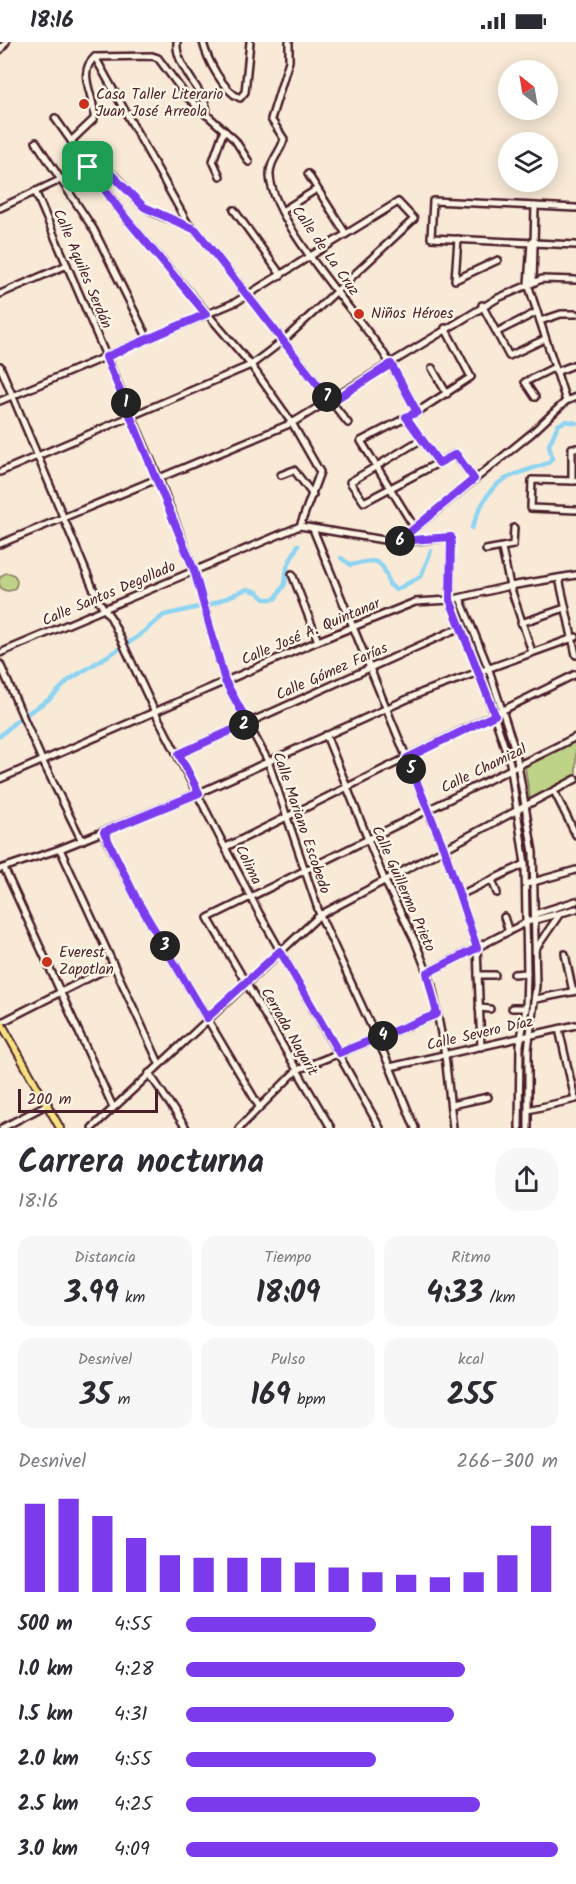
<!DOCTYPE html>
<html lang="es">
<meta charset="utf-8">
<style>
:root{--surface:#fff;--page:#f7f7f7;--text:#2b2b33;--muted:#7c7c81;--accent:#7c3aed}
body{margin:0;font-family:Kalam,sans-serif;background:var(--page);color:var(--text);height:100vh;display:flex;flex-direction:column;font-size:22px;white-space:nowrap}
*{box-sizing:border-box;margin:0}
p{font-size:20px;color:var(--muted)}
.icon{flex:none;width:33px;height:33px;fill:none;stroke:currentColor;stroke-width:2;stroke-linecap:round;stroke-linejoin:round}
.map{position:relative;height:1086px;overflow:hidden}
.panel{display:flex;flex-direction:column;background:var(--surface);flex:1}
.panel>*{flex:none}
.needle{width:39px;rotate:329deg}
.controls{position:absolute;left:498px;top:18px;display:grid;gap:12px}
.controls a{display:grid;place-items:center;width:60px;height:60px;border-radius:50%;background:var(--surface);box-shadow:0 3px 15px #0003;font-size:30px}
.scale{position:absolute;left:18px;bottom:15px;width:140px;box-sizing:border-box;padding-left:6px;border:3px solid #4a1f2b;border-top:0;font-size:16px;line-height:21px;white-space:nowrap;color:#4a1f2b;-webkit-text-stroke:4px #fcf5e5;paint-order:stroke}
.pin{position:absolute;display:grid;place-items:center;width:51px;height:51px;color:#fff;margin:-26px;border-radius:12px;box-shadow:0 3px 9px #0006}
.km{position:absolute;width:30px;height:30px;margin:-15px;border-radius:50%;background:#222;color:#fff;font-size:16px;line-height:30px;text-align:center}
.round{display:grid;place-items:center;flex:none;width:63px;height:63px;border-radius:24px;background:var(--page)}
.summary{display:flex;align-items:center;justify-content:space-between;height:102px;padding:0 18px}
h1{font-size:33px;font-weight:800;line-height:45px}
.metrics{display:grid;grid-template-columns:repeat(3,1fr);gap:9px;height:102px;padding:6px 18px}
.metrics div{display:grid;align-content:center;border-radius:15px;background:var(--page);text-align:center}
.metrics b{font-size:30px;font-weight:800}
.metrics small{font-size:16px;font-weight:400}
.metrics p{font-size:16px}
.chart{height:168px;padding:12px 18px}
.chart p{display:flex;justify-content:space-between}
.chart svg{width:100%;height:108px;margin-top:6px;stroke:var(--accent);stroke-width:6}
ul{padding:0 18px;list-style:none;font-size:20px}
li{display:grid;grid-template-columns:96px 72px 1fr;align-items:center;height:45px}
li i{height:15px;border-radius:8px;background:var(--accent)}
.status{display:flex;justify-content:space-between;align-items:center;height:42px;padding:0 30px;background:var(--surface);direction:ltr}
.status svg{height:16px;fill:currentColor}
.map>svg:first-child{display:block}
.grass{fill:#bed388;stroke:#84795a;stroke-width:1.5}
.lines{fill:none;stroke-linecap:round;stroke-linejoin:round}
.canal{stroke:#90d4f2;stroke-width:4.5}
.minor-casing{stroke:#4a1f2b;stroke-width:10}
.major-casing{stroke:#4a1f2b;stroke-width:10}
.minor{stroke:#fcf5e5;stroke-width:5}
.major{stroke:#f7e281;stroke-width:6}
.route-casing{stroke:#fff;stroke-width:12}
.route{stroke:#7c3aed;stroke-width:8}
.poi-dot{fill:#c8321e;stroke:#fcf5e5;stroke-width:2}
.labels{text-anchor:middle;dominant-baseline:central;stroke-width:5;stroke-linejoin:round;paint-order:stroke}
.poi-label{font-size:15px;fill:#4a1f2b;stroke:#fcf5e5;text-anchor:start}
.street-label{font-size:15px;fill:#4a1f2b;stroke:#fcf5e5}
</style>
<div class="status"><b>18:16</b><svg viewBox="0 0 49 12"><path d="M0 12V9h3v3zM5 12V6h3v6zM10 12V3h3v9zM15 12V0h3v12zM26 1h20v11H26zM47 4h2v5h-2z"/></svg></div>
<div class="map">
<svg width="576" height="1086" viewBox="0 0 576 1086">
<rect width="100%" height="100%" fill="#f8ead6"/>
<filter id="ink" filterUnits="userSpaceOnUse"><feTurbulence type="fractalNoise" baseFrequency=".0167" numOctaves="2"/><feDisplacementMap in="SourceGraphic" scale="12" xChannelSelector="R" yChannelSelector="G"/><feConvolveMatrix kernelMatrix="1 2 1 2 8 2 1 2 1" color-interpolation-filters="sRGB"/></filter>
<g filter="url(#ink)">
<g class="grass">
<circle cx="8" cy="540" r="9"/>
<polygon points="576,699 576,733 530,757 525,725"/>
</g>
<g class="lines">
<g class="canal">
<path d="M472,486c18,-50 28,-48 76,-65l4,-5 -3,-13 9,-20 8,-4 10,2"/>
<path d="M341,516l10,7c24,-6 32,-8 38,19l7,6 25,-14 10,-25"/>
<polyline points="0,694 16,679 51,656 69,638 136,596 164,573 212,562 247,547 257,550 265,557 275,557 285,542 287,525 298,503"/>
</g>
<defs>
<g id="minor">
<path d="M177,0c-3,26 35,55 29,73"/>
<path d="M203,0c4,17 20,49 37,56l5,-6 5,-50"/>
<path d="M289,0v19l-18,58 13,20c-3,13 -15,22 -14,37 2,44 83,134 110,172 14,20 25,42 37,64"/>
<polyline points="0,8 6,0"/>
<polyline points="95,15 188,182 196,188 348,381"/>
<polyline points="55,76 125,175 251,323 292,381 320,430 300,484"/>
<path d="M71,99l23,-22c3,-21 -19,-45 1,-62l57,-1 6,2 29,39 48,43 14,22"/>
<polyline points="36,100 94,188 148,297"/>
<polyline points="308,132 346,192"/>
<polyline points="220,134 213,119 224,88"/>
<polyline points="35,149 159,437 194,528 225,639 268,719 320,873 390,1025 415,1086"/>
<path d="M0,166l88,-41c28,-3 35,24 55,39 14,10 29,14 45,18"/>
<polyline points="576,166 433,159 431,196 576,203"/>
<polyline points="234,168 281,233"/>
<polyline points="282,169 317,147"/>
<polyline points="458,197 455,238 498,218"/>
<polyline points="534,198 531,201 528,242 566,359"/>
<polyline points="533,241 535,164"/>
<polyline points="0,252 67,223"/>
<polyline points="482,263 509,314 545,297"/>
<polyline points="540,279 561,272 576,272"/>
<polyline points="497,290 537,270"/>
<polyline points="0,324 98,558 111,576 155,670 259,871 380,1086"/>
<polyline points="432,326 447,352"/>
<polyline points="556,330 576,322"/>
<polyline points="535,355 525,340 555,325"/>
<polyline points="0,359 236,260 398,160 414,177 284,298 251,323 0,430"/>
<polyline points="406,375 439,421"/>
<polyline points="422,397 350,440 364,460 455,412 474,437"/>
<polyline points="281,433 294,428 313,453"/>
<polyline points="572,439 572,406 576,406"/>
<polyline points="576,439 532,438 531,466 576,468"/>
<polyline points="411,480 361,399 417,370 471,335 445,286"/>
<polyline points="313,487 444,807 477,906 481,1005"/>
<polyline points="399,499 532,391 566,359 576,355"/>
<polyline points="0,502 292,381 498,256 542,237 576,238"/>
<polyline points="502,507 510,544 532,610"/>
<polyline points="486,508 513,503 514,486"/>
<polyline points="292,532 318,599"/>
<polyline points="559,536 576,613"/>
<polyline points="460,556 488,625 516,711 533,810 536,944 528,1008 528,1086"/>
<polyline points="521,581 565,566"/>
<polyline points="0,611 300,484 384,498 416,499 451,495 450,558 479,628 510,721 525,822 527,931 526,966 520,1003 519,1086"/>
<polyline points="0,622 42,718 82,799"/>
<polyline points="326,693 384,837 415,899 432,943 445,1013 453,1086"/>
<polyline points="179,712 461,585"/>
<polyline points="0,737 318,599 415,560 450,558 510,544 576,533"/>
<polyline points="554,749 576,793"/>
<polyline points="103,790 138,860 260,1066"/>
<polyline points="226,805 576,632"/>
<polyline points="60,807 159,1021"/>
<polyline points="4,826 113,1065"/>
<polyline points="0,827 60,807 199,751 423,650 576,595"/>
<polyline points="492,838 497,851"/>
<polyline points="526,842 576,828"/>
<polyline points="460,853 525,822"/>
<polyline points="535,872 576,859"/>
<polyline points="504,875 509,890"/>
<polyline points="537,905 559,873"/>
<polyline points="565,912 573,950"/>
<polyline points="427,931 527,880 576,867"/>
<polyline points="514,932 527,931"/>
<polyline points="478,933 495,933"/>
<polyline points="536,957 576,949"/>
<polyline points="479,966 490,967"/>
<polyline points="512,966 526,966"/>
<polyline points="0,981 112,924"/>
<polyline points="559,987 575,1057"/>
<polyline points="390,1025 576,983"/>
<polyline points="149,1031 186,1086"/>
<polyline points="451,1063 488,1055"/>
<polyline points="528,1068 576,1057"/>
<polyline points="2,1086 48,1062"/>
<polyline points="92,1086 320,873 576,737"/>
<polyline points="239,1086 297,1028 437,972"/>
<polyline points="331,1086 208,876 576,695"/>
</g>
<polyline id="major" points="0,979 60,1086"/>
</defs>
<use href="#minor" class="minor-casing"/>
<use href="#major" class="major-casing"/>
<use href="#minor" class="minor"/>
<use href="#major" class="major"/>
</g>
</g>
<g class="lines" filter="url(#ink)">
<defs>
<polygon id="route" points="88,125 104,125 144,165 196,188 331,360 391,322 417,370 406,375 439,421 456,412 474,437 399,499 451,495 450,558 495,673 407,716 444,807 477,906 427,931 437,972 339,1011 280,909 207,976 138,860 104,790 199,751 179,712 248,681 225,639 194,528 106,315 206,272 125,175"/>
</defs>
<use href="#route" class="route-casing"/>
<use href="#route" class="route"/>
</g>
<g class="poi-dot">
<circle cx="84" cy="62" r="6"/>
<circle cx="359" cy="272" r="6"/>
<circle cx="47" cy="920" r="6"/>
</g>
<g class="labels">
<g class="poi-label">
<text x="96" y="53">Casa Taller Literario<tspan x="96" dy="17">Juan José Arreola</tspan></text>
<text x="371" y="272">Niños Héroes</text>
<text x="59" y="911">Everest<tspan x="59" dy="17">Zapotlan</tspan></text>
</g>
<g class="street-label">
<text transform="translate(325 209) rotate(55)">Calle de La Cruz</text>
<text transform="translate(82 227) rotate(67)">Calle Aquiles Serdán</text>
<text transform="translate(109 552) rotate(-23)">Calle Santos Degollado</text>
<text transform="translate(311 590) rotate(-23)">Calle José A. Quintanar</text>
<text transform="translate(332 630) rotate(-24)">Calle Gómez Farías</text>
<text transform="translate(484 727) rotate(-26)">Calle Chamizal</text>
<text transform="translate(301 781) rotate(71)">Calle Mariano Escobedo</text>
<text transform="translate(248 823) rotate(64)">Colima</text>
<text transform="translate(403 847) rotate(66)">Calle Guillermo Prieto</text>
<text transform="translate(289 990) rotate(60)">Cerrada Nayarit</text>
<text transform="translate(480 992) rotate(-13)">Calle Severo Díaz</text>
</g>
</g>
</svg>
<div class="controls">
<a><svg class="needle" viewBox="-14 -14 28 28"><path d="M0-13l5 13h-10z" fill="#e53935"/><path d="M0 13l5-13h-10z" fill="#7c7c81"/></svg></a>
<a><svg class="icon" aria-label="layers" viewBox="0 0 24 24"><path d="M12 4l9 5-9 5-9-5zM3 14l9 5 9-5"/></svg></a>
</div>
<div class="scale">200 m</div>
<div class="pin" style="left:88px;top:125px;background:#1e9e55"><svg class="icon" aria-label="arrive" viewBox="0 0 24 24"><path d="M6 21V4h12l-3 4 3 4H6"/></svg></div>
<b class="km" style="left:126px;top:361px">1</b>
<b class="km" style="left:244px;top:683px">2</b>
<b class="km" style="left:165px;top:904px">3</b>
<b class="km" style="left:383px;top:994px">4</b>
<b class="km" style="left:411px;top:727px">5</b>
<b class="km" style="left:400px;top:499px">6</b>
<b class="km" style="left:327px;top:355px">7</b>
</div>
<section class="panel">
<div class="summary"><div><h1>Carrera nocturna</h1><p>18:16</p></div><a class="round"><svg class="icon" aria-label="share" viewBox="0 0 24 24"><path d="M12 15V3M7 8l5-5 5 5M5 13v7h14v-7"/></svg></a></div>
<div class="metrics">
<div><p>Distancia</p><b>3.99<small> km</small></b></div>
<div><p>Tiempo</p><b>18:09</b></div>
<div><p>Ritmo</p><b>4:33<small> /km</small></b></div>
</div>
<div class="metrics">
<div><p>Desnivel</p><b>35<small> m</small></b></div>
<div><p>Pulso</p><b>169<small> bpm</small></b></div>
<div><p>kcal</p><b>255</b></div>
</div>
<div class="chart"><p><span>Desnivel</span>266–300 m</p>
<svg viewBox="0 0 160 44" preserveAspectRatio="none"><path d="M5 44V8M15 44V6M25 44V13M35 44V22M45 44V29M55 44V30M65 44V30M75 44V30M85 44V32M95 44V34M105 44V36M115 44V37M125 44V38M135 44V36M145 44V29M155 44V17"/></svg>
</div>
<ul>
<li><b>500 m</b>4:55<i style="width:51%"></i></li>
<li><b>1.0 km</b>4:28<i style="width:75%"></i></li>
<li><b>1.5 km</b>4:31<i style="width:72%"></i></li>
<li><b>2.0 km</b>4:55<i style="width:51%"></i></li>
<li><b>2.5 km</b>4:25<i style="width:79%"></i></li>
<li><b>3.0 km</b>4:09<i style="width:100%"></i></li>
</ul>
</section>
